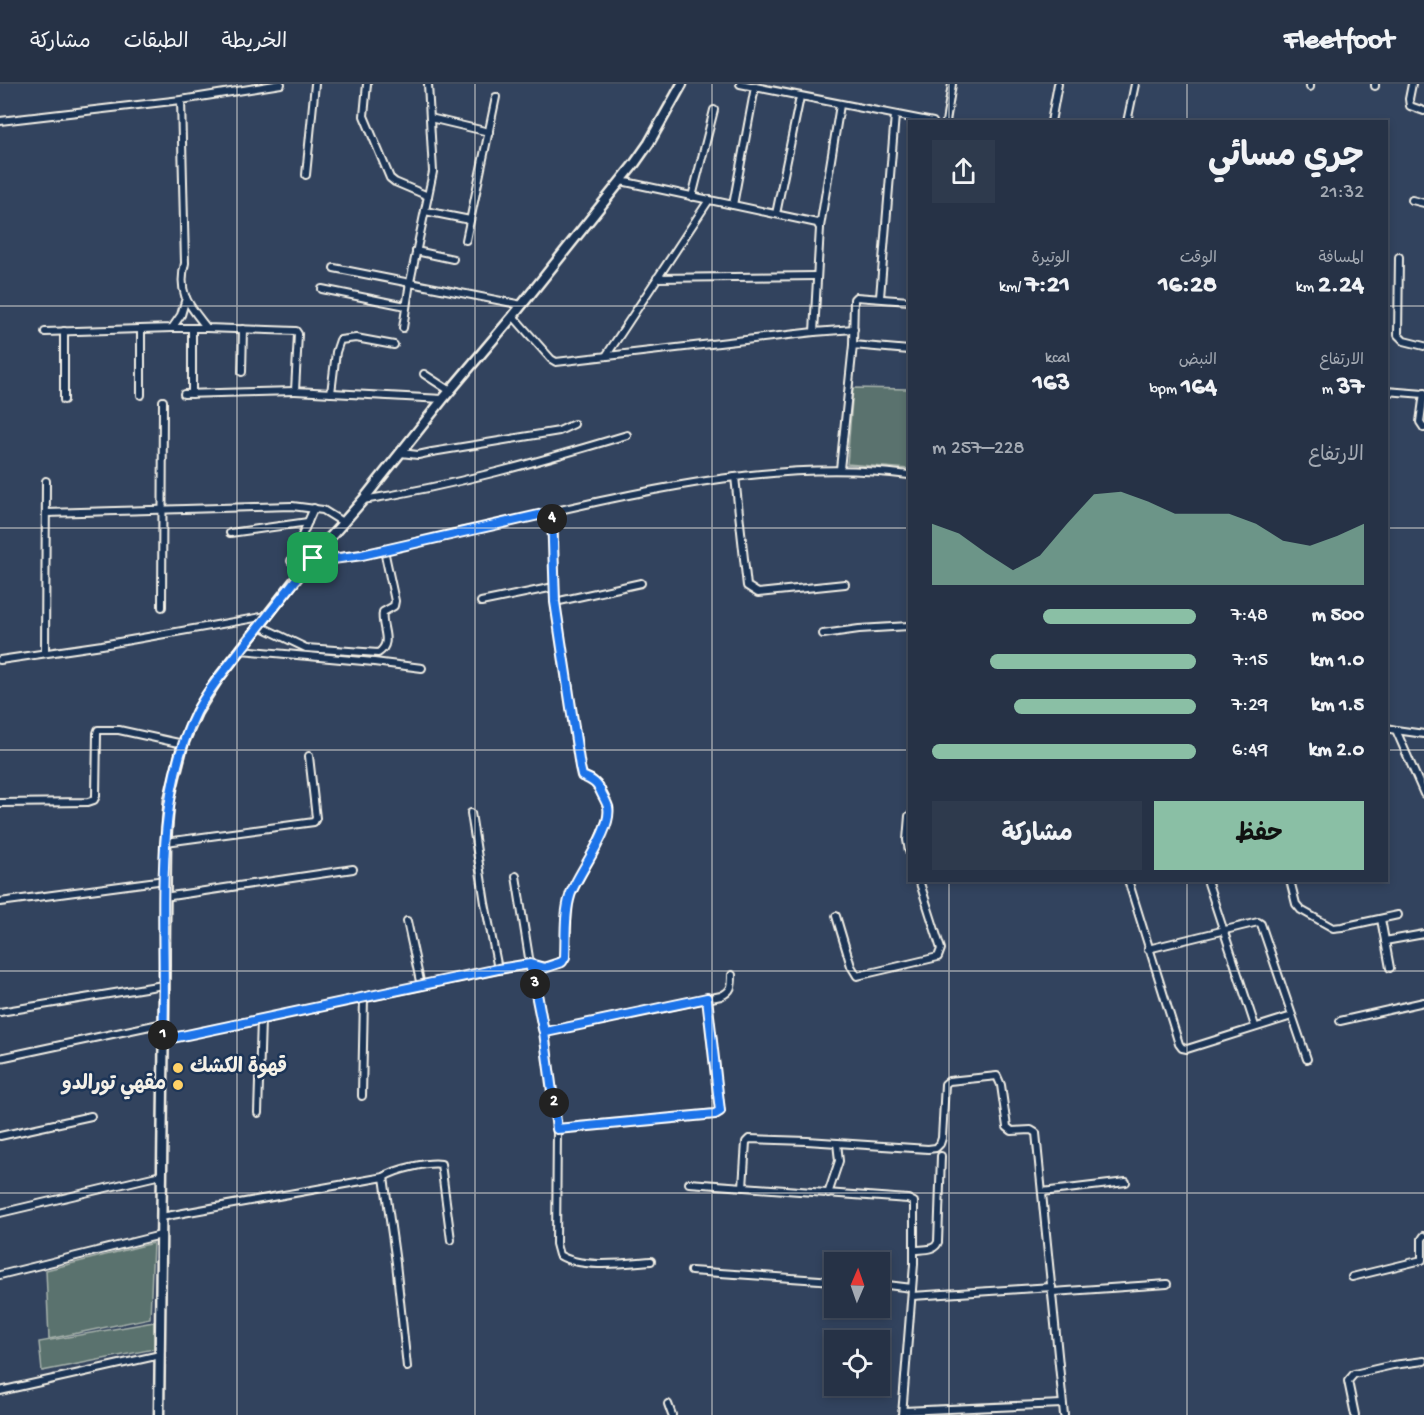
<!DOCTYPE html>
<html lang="ar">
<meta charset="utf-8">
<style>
:root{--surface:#263246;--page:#2e3a4d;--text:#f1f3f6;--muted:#a4aab3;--line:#424d5f;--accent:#8abfa5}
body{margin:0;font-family:"Gochi Hand","Playpen Sans Arabic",sans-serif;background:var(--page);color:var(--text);direction:rtl;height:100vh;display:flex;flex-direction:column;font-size:22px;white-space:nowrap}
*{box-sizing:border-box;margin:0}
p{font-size:20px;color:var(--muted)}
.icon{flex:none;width:33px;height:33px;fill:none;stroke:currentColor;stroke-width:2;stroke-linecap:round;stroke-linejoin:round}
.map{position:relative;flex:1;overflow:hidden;direction:ltr}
.drawer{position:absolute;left:908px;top:36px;width:480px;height:762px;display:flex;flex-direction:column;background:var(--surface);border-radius:0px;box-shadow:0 3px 9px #0003,0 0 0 2px var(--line);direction:rtl}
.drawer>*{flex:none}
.needle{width:39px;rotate:2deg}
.controls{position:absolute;left:824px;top:1168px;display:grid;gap:12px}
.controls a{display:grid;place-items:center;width:66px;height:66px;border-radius:0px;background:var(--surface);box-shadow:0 3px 9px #0003,0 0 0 2px var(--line);font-size:30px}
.pin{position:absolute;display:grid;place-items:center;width:51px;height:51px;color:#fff;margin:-26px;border-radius:12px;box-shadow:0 3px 9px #0006}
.km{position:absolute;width:30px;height:30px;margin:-15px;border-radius:50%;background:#222;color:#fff;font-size:16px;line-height:30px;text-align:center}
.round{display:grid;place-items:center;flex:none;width:63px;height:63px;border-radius:0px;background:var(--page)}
.overview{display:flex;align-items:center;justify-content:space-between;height:102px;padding:0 24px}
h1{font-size:33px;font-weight:700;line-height:45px}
.figures{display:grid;grid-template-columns:repeat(3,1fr);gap:9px;height:102px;padding:6px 24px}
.figures div{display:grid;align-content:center}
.figures b{font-size:26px;font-weight:700}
.figures small{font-size:16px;font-weight:400}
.figures p{font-size:16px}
.chart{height:168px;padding:12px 24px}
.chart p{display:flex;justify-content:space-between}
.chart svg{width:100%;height:108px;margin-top:6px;fill:var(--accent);opacity:.7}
.button{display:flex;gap:12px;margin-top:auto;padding:12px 24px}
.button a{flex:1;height:69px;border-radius:0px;background:var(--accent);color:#111;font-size:24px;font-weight:700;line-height:69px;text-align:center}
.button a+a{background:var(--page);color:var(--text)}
ul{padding:0 24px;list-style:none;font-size:20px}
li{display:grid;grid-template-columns:96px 72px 1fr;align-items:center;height:45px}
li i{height:15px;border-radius:8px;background:var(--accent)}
header{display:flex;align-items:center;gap:36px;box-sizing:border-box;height:84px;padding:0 30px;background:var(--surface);border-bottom:2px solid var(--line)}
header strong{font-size:28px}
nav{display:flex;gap:33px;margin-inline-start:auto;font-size:21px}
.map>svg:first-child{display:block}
.green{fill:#5a726e;stroke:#a7b2ab;stroke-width:1.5}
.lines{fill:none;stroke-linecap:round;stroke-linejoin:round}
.street-casing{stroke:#f4f1e8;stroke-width:10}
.secondary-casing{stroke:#f4f1e8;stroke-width:13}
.street{stroke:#1d3557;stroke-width:6}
.secondary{stroke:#1d3557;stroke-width:8}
.route-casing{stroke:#fff;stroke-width:12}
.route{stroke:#1a73e8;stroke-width:8}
.grid{fill:none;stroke:#f4f1e8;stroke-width:1.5;stroke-opacity:0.55}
.poi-dot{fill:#ffd166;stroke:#1d3557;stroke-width:2}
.labels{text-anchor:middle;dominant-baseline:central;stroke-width:5;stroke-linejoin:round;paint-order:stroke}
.poi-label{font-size:20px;font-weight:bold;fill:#f4f1e8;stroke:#1d3557;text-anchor:start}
</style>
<header>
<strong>Fleetfoot</strong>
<nav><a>الخريطة</a><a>الطبقات</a><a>مشاركة</a></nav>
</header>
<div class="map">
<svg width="1424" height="1331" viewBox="0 0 1424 1331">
<rect width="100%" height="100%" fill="#32435e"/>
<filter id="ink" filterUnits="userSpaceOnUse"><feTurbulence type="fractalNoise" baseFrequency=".0167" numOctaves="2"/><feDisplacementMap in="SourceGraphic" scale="12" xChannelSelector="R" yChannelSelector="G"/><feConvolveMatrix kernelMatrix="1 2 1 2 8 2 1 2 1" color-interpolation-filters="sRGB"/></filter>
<g filter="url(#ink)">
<g class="green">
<polygon points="853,304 909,305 909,385 847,380"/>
<polygon points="153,1159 150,1234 49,1255 46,1186"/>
<polygon points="154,1238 154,1265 42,1287 39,1258"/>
</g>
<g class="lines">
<defs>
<g id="street">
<polyline points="367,0 364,32 390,94 395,98 428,112"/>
<polyline points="740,0 933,38"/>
<polyline points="1412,0 1409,15 1410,22 1424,27"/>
<polyline points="1375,2 1375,0"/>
<polyline points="1310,3 1310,0"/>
<path d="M181,16l4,163c-8,31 4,42 22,65l89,3 2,3 -3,57 148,8"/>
<polyline points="430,34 489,48"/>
<polyline points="0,37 181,16 281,0"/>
<polyline points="946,38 952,0"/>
<polyline points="1051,38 1058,0"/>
<polyline points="1127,38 1135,0"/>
<polyline points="306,91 315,0"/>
<polyline points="692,113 714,26"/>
<polyline points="1412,116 1424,119"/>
<polyline points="733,121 755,3"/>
<polyline points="425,127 470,136"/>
<polyline points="776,130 800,13"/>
<polyline points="820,143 840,21"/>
<polyline points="466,156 496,13"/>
<polyline points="416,167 453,175"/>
<polyline points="1399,173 1398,251 1404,257 1424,262"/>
<polyline points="334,184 522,221"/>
<polyline points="657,194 816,192"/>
<polyline points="322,205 406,222"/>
<polyline points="880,213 895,31"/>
<polyline points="513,232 551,275 556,278 814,248 820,144 817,139 621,97"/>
<polyline points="172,244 207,244"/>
<polyline points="403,244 410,198 433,88 428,0"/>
<polyline points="141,245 141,311"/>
<polyline points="64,247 64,316"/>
<polyline points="45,248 172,244 181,231 186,214"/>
<polyline points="814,248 854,245"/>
<polyline points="853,261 854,215 856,213 909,217"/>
<polyline points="606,272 709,116"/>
<polyline points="242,288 243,245"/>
<polyline points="424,290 450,307"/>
<polyline points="1386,307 1424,310"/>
<polyline points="331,309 336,268 340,256 356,254 394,261"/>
<polyline points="1424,309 1420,338 1424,344"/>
<polyline points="184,310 295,307"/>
<polyline points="192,310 192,244"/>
<polyline points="401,369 418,371 432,368 559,347 574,340"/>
<polyline points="840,385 853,261 909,266"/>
<polyline points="735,393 747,502 758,509 845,500"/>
<path d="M363,416c90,-14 178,-39 264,-65"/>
<polyline points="46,429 292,422 323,426 344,439"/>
<polyline points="230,449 308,438"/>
<path d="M313,473c52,4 102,-16 152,-26 142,-30 299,-76 444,-56"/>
<polyline points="291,477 314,424"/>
<polyline points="481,518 554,503"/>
<polyline points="555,518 641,499"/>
<polyline points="162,523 163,317"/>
<path d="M260,542l46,22 72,5c16,-10 2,-26 5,-41l11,-6 1,-5 -11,-51"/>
<polyline points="823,550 859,545 909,542"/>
<polyline points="241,566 374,578 422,584"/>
<polyline points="45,569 46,397"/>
<polyline points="0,576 102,561 267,532"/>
<polyline points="1386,644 1396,646 1424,710"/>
<polyline points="1396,646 1424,650"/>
<polyline points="0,719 88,718 94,716 96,712 97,649 98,646 119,646 183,660"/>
<polyline points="471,729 485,819 498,885"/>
<polyline points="909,732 907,756 909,767"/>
<polyline points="166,758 314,738 316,734 309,672"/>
<polyline points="516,792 530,880 544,883 562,878 565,873 568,820 571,809 596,763 607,736 609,724 599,703 591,695 583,692 580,683 555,518 552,428"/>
<polyline points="1128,796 1179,960 1182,964 1187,965 1292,932"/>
<polyline points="1207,796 1255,942"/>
<polyline points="1290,796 1296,820 1301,826 1333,844 1342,843 1398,831"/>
<polyline points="164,813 353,785"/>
<polyline points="0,818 165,796"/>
<polyline points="836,832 851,882 857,892 938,873 941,865 919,796"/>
<polyline points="1381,835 1390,884"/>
<polyline points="407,837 421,902"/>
<polyline points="1385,857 1424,850"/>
<polyline points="1148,865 1258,838 1261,840 1307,975"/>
<polyline points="0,928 163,901"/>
<polyline points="1340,937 1424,918"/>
<path d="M544,948l13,97 -1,115 3,11c22,14 67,8 92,6"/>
<path d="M163,956l364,-76 5,2 11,63 1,3h2l175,-36c11,-5 11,-10 11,-21"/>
<polyline points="0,974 164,939"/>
<polyline points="362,1012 364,913"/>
<polyline points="258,1029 261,936"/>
<polyline points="557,1045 705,1031 715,1030 720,1027 707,914"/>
<polyline points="0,1052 91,1032"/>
<path d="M384,1093c12,-8 44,-15 57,-13l10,76"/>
<polyline points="689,1099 908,1115 914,1118 914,1180 902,1331"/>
<polyline points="743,1103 746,1058 749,1055 807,1057 928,1065 936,1064 940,1060 942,1054 945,1000 949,997 997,992 1001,1001 1007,1043 1012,1047 1031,1046 1036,1049 1064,1331"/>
<polyline points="1042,1108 1126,1098"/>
<polyline points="828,1110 839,1077 837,1059"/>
<polyline points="0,1129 161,1091"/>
<polyline points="161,1133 384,1093 396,1179 407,1283"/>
<path d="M915,1166c9,-1 20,1 23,-8l3,-86"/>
<polyline points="691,1187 834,1197"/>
<polyline points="0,1191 161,1151"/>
<polyline points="1352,1193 1422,1176 1422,1155 1424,1152"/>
<polyline points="879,1200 912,1204"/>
<polyline points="1053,1208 1167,1200"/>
<polyline points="912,1212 1052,1203"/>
<polyline points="0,1307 160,1271"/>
<polyline points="668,1320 672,1331"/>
<polyline points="903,1327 1062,1320"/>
<polyline points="1355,1331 1348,1297 1354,1290 1393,1281 1424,1277"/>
</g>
<polyline id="secondary" points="159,1331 166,758 169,716 183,660 197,628 217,596 313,473 363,416 443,315 513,232 635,79 649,59 682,0"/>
</defs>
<use href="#street" class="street-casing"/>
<use href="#secondary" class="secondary-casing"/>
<use href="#street" class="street"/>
<use href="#secondary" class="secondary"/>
</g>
</g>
<g class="lines" filter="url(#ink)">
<defs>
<path id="route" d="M313,474c-23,29 -46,59 -70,89 -16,21 -35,42 -47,66 -47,94 -28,224 -33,327l335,-71 32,-5 2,2 12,66 13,97 148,-14 10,-1 5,-3 -13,-113 -161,34h-2l-1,-3 -13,-65 14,4 18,-6 3,-5c1,-19 -1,-42 5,-61 6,-21 43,-66 38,-89 -1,-4 -4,-9 -6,-13 -4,-10 -9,-14 -20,-18l-2,-9 -25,-165 -3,-90 -190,43 -29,4 -20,-1"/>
</defs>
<use href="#route" class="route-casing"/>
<use href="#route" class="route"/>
</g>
<path class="grid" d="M237,0v1331M475,0v1331M712,0v1331M949,0v38M1187,0v38M0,222h909M1386,222h38M0,444h909M1386,444h38M0,666h909M1386,666h38M949,796v535M1187,796v535M0,887h1424M0,1109h1424"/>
<g class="poi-dot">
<circle cx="178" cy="984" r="6"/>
<circle cx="178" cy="1001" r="6"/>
</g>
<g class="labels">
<g class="poi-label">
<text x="190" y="984">قهوة الكشك</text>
<text x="166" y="1001" text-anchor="end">مقهي تورالدو</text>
</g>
</g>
</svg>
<div class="controls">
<a><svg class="needle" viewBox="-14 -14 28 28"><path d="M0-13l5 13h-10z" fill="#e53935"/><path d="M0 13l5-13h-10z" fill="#a4aab3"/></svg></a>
<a><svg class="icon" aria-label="locate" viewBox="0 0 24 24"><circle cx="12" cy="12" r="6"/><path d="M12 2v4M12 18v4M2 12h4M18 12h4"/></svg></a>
</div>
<div class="pin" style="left:313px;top:474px;background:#1e9e55"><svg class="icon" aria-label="arrive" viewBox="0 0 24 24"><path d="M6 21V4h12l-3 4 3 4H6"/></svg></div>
<b class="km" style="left:163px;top:951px">1</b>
<b class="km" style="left:554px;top:1019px">2</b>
<b class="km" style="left:535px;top:900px">3</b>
<b class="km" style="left:552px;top:435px">4</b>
<section class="drawer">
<div class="overview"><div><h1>جري مسائي</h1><p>21:32</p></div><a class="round"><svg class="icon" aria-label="share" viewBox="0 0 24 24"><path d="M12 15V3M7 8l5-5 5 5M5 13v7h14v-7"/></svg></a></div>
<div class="figures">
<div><p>المسافة</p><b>2.24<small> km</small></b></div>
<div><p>الوقت</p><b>16:28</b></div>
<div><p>الوتيرة</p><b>7:21<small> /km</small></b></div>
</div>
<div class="figures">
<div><p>الارتفاع</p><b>37<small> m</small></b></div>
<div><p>النبض</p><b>164<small> bpm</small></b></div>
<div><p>kcal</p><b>163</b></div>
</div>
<div class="chart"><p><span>الارتفاع</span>228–257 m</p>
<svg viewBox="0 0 160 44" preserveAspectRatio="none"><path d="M0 44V19L10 23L20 31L30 38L40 32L50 19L60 7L70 6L80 10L90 15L100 15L110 15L120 19L130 26L140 28L150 24L160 19V44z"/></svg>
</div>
<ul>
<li><b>500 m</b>7:48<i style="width:58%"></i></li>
<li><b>1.0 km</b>7:15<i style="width:78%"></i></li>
<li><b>1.5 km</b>7:29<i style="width:69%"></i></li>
<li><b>2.0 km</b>6:49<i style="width:100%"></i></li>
</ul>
<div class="button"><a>حفظ</a><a>مشاركة</a></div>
</section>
</div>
